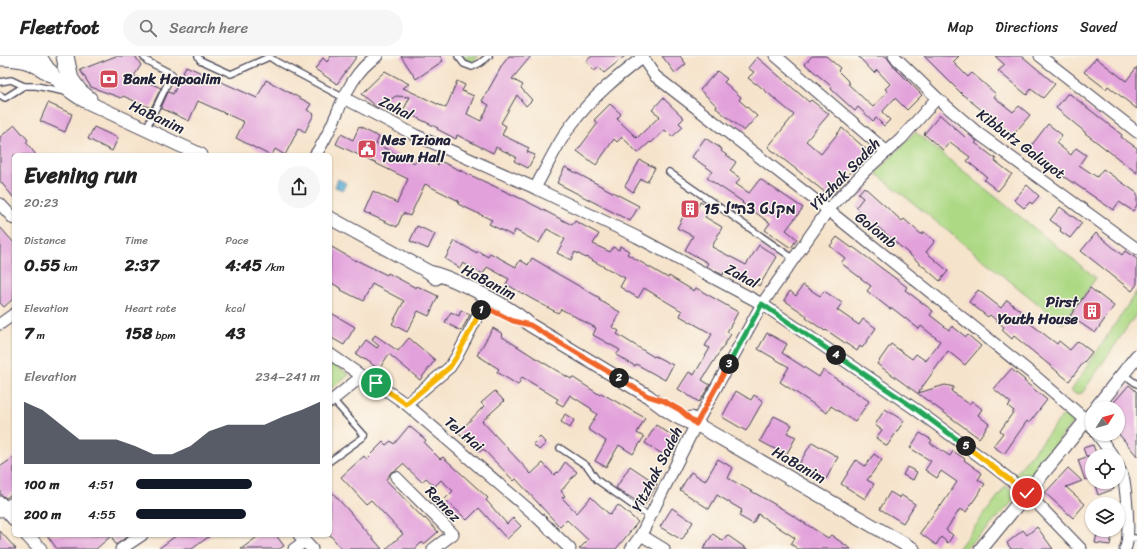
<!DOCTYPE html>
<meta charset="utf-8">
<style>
:root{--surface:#fff;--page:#f6f6f6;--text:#222;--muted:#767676;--line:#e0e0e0;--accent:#111827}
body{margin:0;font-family:Sriracha,"Playpen Sans Hebrew",sans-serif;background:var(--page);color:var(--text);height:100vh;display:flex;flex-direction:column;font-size:15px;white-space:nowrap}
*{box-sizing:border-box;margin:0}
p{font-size:13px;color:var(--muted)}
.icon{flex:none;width:22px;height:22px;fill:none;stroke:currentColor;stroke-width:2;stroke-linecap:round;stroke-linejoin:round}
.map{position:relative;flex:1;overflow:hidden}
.drawer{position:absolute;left:12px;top:97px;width:320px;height:384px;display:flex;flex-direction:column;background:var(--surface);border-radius:6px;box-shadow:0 1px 3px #0004}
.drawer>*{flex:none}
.needle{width:26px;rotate:53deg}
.buttons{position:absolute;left:1085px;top:345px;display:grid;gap:8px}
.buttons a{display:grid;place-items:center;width:40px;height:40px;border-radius:50%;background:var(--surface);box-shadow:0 1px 3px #0004;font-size:20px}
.pin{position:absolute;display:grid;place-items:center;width:34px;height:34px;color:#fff;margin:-17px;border:2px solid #fff;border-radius:50%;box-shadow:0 1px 4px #0007}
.km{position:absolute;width:20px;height:20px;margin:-10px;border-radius:50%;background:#222;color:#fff;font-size:11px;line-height:20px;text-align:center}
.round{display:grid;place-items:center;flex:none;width:42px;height:42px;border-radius:21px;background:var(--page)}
.summary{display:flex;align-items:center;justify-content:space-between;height:68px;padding:0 12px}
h1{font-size:22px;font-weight:800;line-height:30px}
.metrics{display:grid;grid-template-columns:repeat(3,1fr);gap:6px;height:68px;padding:4px 12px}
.metrics div{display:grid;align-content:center}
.metrics b{font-size:17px;font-weight:800}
.metrics small{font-size:11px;font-weight:400}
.metrics p{font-size:11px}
.chart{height:112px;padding:8px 12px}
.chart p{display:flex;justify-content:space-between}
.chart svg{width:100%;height:72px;margin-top:4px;fill:var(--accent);opacity:.7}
ul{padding:0 12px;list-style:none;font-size:13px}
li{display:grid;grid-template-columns:64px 48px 1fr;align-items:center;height:30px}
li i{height:10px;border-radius:5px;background:var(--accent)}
header{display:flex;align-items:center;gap:24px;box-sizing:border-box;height:56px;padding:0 20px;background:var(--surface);border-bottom:1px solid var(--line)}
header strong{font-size:19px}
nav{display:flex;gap:22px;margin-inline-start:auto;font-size:14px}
.search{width:280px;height:36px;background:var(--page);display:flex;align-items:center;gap:10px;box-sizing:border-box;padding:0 14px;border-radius:22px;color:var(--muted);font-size:15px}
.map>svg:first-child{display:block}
.green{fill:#add985;stroke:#687e60}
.water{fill:#56abd2;stroke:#3c6686}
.building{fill:#e2a1db}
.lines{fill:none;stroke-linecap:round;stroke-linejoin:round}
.service-casing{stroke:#423f51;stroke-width:8}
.minor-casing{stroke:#423f51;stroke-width:13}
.tertiary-casing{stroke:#423f51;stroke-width:15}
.primary-casing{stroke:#423f51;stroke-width:19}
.service{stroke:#fff;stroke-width:5.5}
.minor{stroke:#fff;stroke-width:11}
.tertiary{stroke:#fff;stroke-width:13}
.primary{stroke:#fff;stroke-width:17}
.split-1-casing{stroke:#fff;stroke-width:8}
.split-2-casing{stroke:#fff;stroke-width:8}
.split-3-casing{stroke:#fff;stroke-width:8}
.split-4-casing{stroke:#fff;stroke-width:8}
.split-5-casing{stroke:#fff;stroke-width:8}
.split-6-casing{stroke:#fff;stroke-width:8}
.split-1{stroke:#f5b400;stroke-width:5}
.split-2{stroke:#f0652b;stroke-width:5}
.split-3{stroke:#f0652b;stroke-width:5}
.split-4{stroke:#22a559;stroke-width:5}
.split-5{stroke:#22a559;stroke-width:5}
.split-6{stroke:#f5b400;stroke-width:5}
.labels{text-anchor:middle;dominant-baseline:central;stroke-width:3;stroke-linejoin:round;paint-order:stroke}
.poi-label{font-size:15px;font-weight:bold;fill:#22223b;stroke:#fbf7ec;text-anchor:start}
.street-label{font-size:15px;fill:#22223b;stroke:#fbf7ec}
</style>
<header>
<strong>Fleetfoot</strong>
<div class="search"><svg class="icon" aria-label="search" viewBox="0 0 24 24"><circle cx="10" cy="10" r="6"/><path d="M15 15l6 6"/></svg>Search here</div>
<nav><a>Map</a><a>Directions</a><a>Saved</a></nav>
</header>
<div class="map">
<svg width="1137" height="493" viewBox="0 0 1137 493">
<rect width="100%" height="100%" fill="#fbf7ec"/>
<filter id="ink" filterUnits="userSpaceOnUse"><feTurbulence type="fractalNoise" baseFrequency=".025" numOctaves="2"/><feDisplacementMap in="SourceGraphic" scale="8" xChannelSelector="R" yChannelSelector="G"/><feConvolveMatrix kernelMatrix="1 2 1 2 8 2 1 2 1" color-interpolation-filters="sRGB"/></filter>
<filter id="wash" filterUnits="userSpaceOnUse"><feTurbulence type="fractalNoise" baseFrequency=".012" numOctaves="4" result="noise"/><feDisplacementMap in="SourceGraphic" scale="16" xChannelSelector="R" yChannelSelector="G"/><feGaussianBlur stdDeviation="0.9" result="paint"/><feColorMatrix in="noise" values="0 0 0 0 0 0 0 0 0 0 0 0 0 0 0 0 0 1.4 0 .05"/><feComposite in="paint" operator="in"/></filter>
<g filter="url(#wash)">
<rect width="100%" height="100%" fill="#f6e3cb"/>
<g class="green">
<polygon points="462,0 478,0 473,6 464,3"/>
<polygon points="915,76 1096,222 1063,268 876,117"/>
<polygon points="1137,235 1137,257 1082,337 1076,338 1071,335"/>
<polygon points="330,305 349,319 330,333"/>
<polygon points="1068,353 1073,366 1031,418 1024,422 1014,420"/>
<polygon points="1006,430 1013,437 1013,445 988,472 964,493 958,493"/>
</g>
<polygon class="water" points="338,123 346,127 343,134 335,131"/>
<g id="blocks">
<g class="building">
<polygon points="116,0 135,0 141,9 134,20 161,32 151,52 123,40 121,42 91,31 80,14"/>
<polygon points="331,0 357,0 337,28 315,13 323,2 327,6"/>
<polygon points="401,0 440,0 443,5 416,23"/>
<polygon points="509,0 531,0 512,23 523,29 521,32 532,44 526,50 517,39 501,67 506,70 502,79 529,92 527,96 535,99 528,112 514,105 516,101 496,91 493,97 457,79 456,83 437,73 438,72 403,55 410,41 396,40 377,52 361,38 385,15 409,28 403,32 446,52 457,25 465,29 462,35 474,40 467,58 481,65 489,49 482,45 503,8"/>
<polygon points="592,0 625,0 604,17 599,11 594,15 586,5"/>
<polygon points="662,0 680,0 686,8 675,17"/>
<polygon points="812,0 826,0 840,12 838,15 850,27 848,28 873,51 888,35 885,33 890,28 877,14 874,17 858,0 886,0 894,11 922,39 907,54 895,42 882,56 890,64 884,70 876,62 873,65 858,51 855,55 831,33 832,31 805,8"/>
<polygon points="924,0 959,0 953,6 968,21 972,17 996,38 994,41 1013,56 1019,50 1030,59 1013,79 963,39"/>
<polygon points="995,0 1022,0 1055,28 1043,42 1031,33 1027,39 998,15 1005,9"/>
<polygon points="757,1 809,46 811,44 829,58 806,85 821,98 842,72 867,94 862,100 865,103 858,112 856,110 831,141 768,91 794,59 756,27 756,28 748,22 754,16 748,12"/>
<polygon points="1096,2 1126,25 1137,11 1137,53 1108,30 1106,33 1084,16"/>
<polygon points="186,10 257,42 266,24 311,48 307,54 314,58 305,76 299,72 285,99 275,93 272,99 269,99 236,82 244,66 198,45 189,65 161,52 168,36 173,38"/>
<polygon points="717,15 727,23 724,26 741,41 739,44 757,60 744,75 716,52 717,50 700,34"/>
<polygon points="1067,38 1070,38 1122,79 1121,81 1137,92 1137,117 1085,77 1085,76 1056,52"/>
<polygon points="663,42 684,62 679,67 683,71 672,81 665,74 651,87 650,86 638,97 622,81 617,86 614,83 596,109 577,95 598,67 594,64 610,48 621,58 617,63 637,82 660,60 652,54"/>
<polygon points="48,47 72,58 65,76 40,65"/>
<polygon points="940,59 965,81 968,78 977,85 975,87 996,103 995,105 1012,118 998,135 984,124 987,121 967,105 970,101 950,86 943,94 924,78"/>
<polygon points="1048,68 1062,79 1056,87 1071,99 1076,92 1086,99 1079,109 1097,121 1103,113 1137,137 1137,149 1133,155 1119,146 1113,154 1074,127 1073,127 1051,112 1050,113 1027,95"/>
<polygon points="15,69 28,84 26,86 36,99 14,99 14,142 0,125 0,81"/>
<polygon points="94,71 118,82 112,95 88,83"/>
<polygon points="359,71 379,81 376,88 415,107 419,100 438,109 440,105 526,145 572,169 575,165 599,178 593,188 610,196 613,191 619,194 620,190 629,195 627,198 668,222 669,220 694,235 696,232 738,256 727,276 731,278 702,324 710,329 699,346 678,333 689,316 694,319 710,292 705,290 712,278 680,260 682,255 644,232 638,242 620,231 625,222 586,201 586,202 575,196 571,204 557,197 565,183 547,173 539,187 515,174 513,180 489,168 492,164 458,148 459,145 425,128 410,160 403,157 397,171 364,156 373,135 397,147 408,123 336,88 341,78 353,84"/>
<polygon points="705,82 722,93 721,95 736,106 730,115 740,122 736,128 749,137 760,123 803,152 786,174 797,183 791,192 765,174 770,167 742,147 743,146 707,122 712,115 692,101"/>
<polygon points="640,104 655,112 647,126 641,123 633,136 625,130"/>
<polygon points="565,111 639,150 630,165 557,127"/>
<polygon points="1027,129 1039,140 1032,148 1030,146 1024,152 1014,144"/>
<polygon points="864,131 902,165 904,163 922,179 924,176 935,185 926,196 948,215 940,225 878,171 876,175 857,158 860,155 856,151 863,142 858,138"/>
<polygon points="700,146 711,152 705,161 722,171 712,191 746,209 759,189 777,201 759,230 755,227 753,230 732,217 731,220 724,216 723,219 706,210 708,207 685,194 693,180 677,172 690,148 697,152"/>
<polygon points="1060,151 1082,167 1070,182 1060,175 1061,172 1050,164"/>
<polygon points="417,170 435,178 428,193 410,185"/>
<polygon points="0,171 14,187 14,242 4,251 0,247"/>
<polygon points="1096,177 1122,199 1125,195 1137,203 1137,228 1132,235 1081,195"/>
<polygon points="837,181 852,192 853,191 907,231 905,234 933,255 930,259 949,274 952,270 966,281 968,279 981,290 965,309 948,295 918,337 945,329 954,331 951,335 969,348 972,345 982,353 978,359 989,368 979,382 877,308 891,288 912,303 916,298 926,305 940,285 921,270 919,273 892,252 890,253 867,235 871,230 841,207 845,202 830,190"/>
<polygon points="455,185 477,197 478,195 488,201 490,197 516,211 520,204 528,209 532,202 549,212 549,213 600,242 599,244 620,256 612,271 619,275 617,278 654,301 655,300 673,309 665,324 636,308 635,310 616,299 620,294 593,279 596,272 561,253 558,257 532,243 506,228 509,223 487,211 483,218 463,207 460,212 445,203"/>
<polygon points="330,190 356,205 356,204 387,219 388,217 416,232 417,230 438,240 429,260 418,255 407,276 392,268 404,245 372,228 363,245 341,234 342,233 330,226"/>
<polygon points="803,229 820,240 824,235 842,247 837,254 859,269 863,263 876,272 862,292 860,290 857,295 826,274 825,275 806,262 807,260 784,244 790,235 796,240"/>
<polygon points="1090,232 1114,250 1095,277 1070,260"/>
<polygon points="978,234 1001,252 1007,244 1029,262 1027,265 1057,288 1059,285 1070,294 1078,285 1092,296 1069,325 1014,280 1012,283 1002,274 1004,271 990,259 988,261 969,246"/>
<polygon points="461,254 470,259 461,275 445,266 451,256 459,260"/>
<polygon points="333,258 355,271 344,289 330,281 330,262"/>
<polygon points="493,272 503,278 501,280 534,301 571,323 572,321 600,339 601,337 645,362 637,377 644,381 633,398 619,389 606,411 595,405 606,385 588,373 597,358 591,354 592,353 570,339 563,350 556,346 558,343 522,321 518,329 497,316 499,313 477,299"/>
<polygon points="767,277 787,288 782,297 819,321 823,314 869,345 855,366 831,350 827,357 780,326 789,311 758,293"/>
<polygon points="375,279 398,295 409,282 435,304 420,324 389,298 379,313 356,298 366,284 377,292 379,290 372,284"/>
<polygon points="1011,313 1025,324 1024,325 1047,344 1029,367 1027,365 1004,398 993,390 1003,377 1000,375 1014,355 1008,350 1011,347 994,333"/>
<polygon points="1129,329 1137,336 1137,400 1118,377 1118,352 1109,352"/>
<polygon points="495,335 504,345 482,365 531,418 543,407 554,419 557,416 558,417 565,406 577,416 561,435 565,440 562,442 577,457 591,441 610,459 618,449 638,466 616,493 579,493 588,484 567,464 560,471 516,423 514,425 483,393 479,396 458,377 484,350 481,347"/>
<polygon points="736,335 751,344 754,339 763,345 746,375 722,361"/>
<polygon points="885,353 904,365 887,390 876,382 882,374 875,369"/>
<polygon points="565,358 574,364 570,372 561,366"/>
<polygon points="774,360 792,369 787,377 796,381 786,399 760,385"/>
<polygon points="656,369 676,382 669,393 671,394 667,401 645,387"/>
<polygon points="409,370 426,384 424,387 440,403 443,401 488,442 486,444 507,468 513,462 521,470 507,483 479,452 467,464 445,443 453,435 441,424 435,430 426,422 422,426 403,408 396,414 391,416 386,424 424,463 425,462 438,476 424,488 422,486 415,493 386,493 403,478 371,444 366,448 341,421 364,400 366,403 383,386 386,389 391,385 394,388"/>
<polygon points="920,377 932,384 930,387 950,400 953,395 965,403 964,404 982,417 978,424 985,428 966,456 960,453 946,474 953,479 948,487 941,481 936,489 920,477 940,449 941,450 957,426 941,415 937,422 925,414 931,405 910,392"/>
<polygon points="540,381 546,387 539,394 533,388"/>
<polygon points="812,386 838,401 826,423 799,408"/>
<polygon points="1093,389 1097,400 1092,400 1092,421 1085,424 1078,404 1089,400 1086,400 1083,392"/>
<polygon points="874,398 882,404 867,424 874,428 865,443 841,428 856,404 865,410"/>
<polygon points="14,401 14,436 6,442 0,438 0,411"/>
<polygon points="718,403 733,412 728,422 776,449 828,482 831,479 851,493 798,493 791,488 795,482 758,458 753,468 739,460 742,454 717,439 709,453 680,434 691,416 705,425"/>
<polygon points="630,410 657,428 644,450 616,432"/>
<polygon points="907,411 917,416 913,424 903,419"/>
<polygon points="1068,412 1082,425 1066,431 1085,448 1073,462 1045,437"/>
<polygon points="1094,426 1112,426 1114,433 1098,439"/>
<polygon points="330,434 357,464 382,493 342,493 330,479"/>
<polygon points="890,436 900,442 901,439 915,448 903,467 880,453"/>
<polygon points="672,452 693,466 682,484 660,471"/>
<polygon points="1037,471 1053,493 1011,493 1007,487 1023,474 1027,479"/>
<polygon points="1098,474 1113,474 1110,489 1095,487"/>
<polygon points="0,475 16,493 0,493"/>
<polygon points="713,478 723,485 727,479 747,493 703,493"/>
<polygon points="47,479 129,479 116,489 111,480 96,493 57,493"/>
<polygon points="177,479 211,479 192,493 158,493"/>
<polygon points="260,479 276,479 284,490 279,493 241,493"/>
</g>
</g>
</g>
<g filter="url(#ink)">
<use href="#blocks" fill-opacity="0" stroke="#423f51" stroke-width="1"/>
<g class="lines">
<defs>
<g id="service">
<polyline points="143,0 147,5 172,18 146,73"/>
<polyline points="198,0 200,4 231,18 269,1"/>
<polyline points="268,0 277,6 344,42"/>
<polyline points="458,0 464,8 472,11 480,7 489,0"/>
<polyline points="0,26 11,24 24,30"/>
<polyline points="0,39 5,42 24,30 36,30 66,36"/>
<polyline points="669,116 794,203"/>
<polyline points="1123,318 1137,328"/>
<polyline points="560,392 587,410 597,424 639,454 650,460"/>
<polyline points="330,405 365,380 333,344"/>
<polyline points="1128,482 1137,482"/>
</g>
<g id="minor">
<polyline points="776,0 887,96"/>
<polyline points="894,0 937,42 979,78 1137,193"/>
<polyline points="1040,0 1137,76"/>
<polyline points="642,1 655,20 828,154 1036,321 1086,364 1092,372"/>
<polyline points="344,42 415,79 535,132 637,181 762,248 915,353 986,405 1027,437 1081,493"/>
<path d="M315,99c24,-32 27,-76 62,-99"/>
<path d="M535,132c12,-21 22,-45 37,-64 20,-27 46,-48 72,-68"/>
<polyline points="0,148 14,163"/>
<polyline points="0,268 14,258"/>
<polyline points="330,298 362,320 376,327 406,348 534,458 570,493"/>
<polyline points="330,346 362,320"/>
<polyline points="406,348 450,311 457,300 483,250"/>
<polyline points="1097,378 1113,400"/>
<path d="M1118,410c2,5 5,10 6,14 2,13 7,60 1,69"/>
<polyline points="396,421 453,478 433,493"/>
<polyline points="0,455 14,446"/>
<polyline points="299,479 312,493"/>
<polyline points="641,479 664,493"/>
<polyline points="121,493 142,479"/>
<polyline points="294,493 305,485"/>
<polyline points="631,493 641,479 696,368 762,248 828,154 865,115 901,83 937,42"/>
</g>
<g id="tertiary">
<path d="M40,0c12,21 24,33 45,45l116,54"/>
<polyline points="64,11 80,34 90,42"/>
<polyline points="330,162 429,216 436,222"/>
<path d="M429,216c23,5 85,36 101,53l118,71c12,10 33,26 48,28"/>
<polyline points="1096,352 1137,300"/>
<polyline points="691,362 696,368 913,493"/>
<polyline points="0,447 14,463"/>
<polyline points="27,479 40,493"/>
<polyline points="981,493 1092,357"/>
</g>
<g id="primary">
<polyline points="65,0 69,19"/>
<path d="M0,1c21,0 33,3 50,16"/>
</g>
</defs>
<use href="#service" class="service-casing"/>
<use href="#minor" class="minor-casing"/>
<use href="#tertiary" class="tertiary-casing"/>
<use href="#primary" class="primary-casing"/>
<use href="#service" class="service"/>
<use href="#minor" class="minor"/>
<use href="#tertiary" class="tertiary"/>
<use href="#primary" class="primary"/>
</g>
</g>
<g class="lines" filter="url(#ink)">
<defs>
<polyline id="split-1" points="376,327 406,348 450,311 457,300 481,254"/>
<polyline id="split-2" points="481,254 483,250 513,265 530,269 619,322"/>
<polyline id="split-3" points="619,322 648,340 664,345 680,354 696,368 729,308"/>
<polyline id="split-4" points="729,308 762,248 836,299"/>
<polyline id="split-5" points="836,299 916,353 966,390"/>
<polyline id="split-6" points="966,390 1027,437"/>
</defs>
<use href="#split-1" class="split-1-casing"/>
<use href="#split-2" class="split-2-casing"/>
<use href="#split-3" class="split-3-casing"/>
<use href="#split-4" class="split-4-casing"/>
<use href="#split-5" class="split-5-casing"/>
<use href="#split-6" class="split-6-casing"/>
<use href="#split-1" class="split-1"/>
<use href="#split-2" class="split-2"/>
<use href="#split-3" class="split-3"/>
<use href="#split-4" class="split-4"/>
<use href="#split-5" class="split-5"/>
<use href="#split-6" class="split-6"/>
</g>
<defs>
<symbol id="bank-square" viewBox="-11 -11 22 22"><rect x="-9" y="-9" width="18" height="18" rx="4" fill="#d1495b" stroke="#fbf7ec"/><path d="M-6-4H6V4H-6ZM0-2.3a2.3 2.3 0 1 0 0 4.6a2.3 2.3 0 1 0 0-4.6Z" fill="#fff"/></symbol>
<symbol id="civic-square" viewBox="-11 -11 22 22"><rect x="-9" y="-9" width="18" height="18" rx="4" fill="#d1495b" stroke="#fbf7ec"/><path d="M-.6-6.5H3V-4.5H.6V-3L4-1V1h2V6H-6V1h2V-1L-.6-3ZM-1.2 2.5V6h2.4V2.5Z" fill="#fff"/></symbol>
<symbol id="building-square" viewBox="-11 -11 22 22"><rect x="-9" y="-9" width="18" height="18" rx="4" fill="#d1495b" stroke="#fbf7ec"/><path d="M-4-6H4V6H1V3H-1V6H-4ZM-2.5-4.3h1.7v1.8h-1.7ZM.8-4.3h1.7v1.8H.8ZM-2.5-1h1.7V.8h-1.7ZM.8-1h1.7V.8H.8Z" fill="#fff"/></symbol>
</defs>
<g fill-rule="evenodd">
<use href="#bank-square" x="98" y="12" width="22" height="22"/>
<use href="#civic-square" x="356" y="82" width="22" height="22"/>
<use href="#building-square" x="679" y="142" width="22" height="22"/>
<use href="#building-square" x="1081" y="244" width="22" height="22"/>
</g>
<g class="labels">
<g class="poi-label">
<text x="123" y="23">Bank Hapoalim</text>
<text x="381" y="84">Nes Tziona<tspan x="381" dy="17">Town Hall</tspan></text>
<text x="704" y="153">מקלט צה"ל 15</text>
<text x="1078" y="246" text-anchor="end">Pirst<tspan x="1078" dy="17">Youth House</tspan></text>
</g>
<g class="street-label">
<text transform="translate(396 52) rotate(27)">Zahal</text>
<text transform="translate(157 61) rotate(25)">HaBanim</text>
<text transform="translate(1021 88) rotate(37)">Kibbutz Galuyot</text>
<text transform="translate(845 118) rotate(-46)">Yitzhak Sadeh</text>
<text transform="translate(876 174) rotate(39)">Golomb</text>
<text transform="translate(742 220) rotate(28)">Zahal</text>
<text transform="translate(489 226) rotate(28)">HaBanim</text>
<text transform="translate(464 378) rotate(40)">Tel Hai</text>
<text transform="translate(799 409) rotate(30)">HaBanim</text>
<text transform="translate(657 413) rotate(-63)">Yitzhak Sadeh</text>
<text transform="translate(443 448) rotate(46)">Remez</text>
</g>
</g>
</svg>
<div class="buttons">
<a><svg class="needle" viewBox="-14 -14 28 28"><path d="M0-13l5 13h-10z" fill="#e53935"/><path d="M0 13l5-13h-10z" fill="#767676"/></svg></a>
<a><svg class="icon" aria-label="locate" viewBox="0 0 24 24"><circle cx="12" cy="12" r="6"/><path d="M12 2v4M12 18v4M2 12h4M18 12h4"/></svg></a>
<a><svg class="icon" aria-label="layers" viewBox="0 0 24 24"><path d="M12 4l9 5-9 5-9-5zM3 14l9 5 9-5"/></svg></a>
</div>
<div class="pin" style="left:376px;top:327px;background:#1e9e55"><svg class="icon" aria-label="arrive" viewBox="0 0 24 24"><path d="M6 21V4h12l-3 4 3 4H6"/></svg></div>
<div class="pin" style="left:1027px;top:437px;background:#d93025"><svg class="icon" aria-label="check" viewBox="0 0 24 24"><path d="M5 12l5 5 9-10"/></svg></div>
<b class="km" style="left:481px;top:254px">1</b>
<b class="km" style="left:619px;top:322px">2</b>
<b class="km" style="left:729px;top:308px">3</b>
<b class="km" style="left:836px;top:299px">4</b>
<b class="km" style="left:966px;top:390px">5</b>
<section class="drawer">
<div class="summary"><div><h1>Evening run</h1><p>20:23</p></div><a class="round"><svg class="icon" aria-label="share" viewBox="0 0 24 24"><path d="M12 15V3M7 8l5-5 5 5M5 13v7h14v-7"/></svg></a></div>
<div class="metrics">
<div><p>Distance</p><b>0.55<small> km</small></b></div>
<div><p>Time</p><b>2:37</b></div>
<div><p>Pace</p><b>4:45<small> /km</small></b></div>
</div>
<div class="metrics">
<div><p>Elevation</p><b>7<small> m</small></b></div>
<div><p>Heart rate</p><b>158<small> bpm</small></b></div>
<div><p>kcal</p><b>43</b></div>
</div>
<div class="chart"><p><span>Elevation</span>234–241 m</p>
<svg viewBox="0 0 160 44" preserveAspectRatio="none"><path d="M0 44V6L10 11L20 20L30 29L40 29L50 29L60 33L70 38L80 38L90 33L100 24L110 20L120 20L130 20L140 15L150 11L160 6V44z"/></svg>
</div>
<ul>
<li><b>100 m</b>4:51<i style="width:63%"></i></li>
<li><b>200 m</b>4:55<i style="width:60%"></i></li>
</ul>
</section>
</div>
